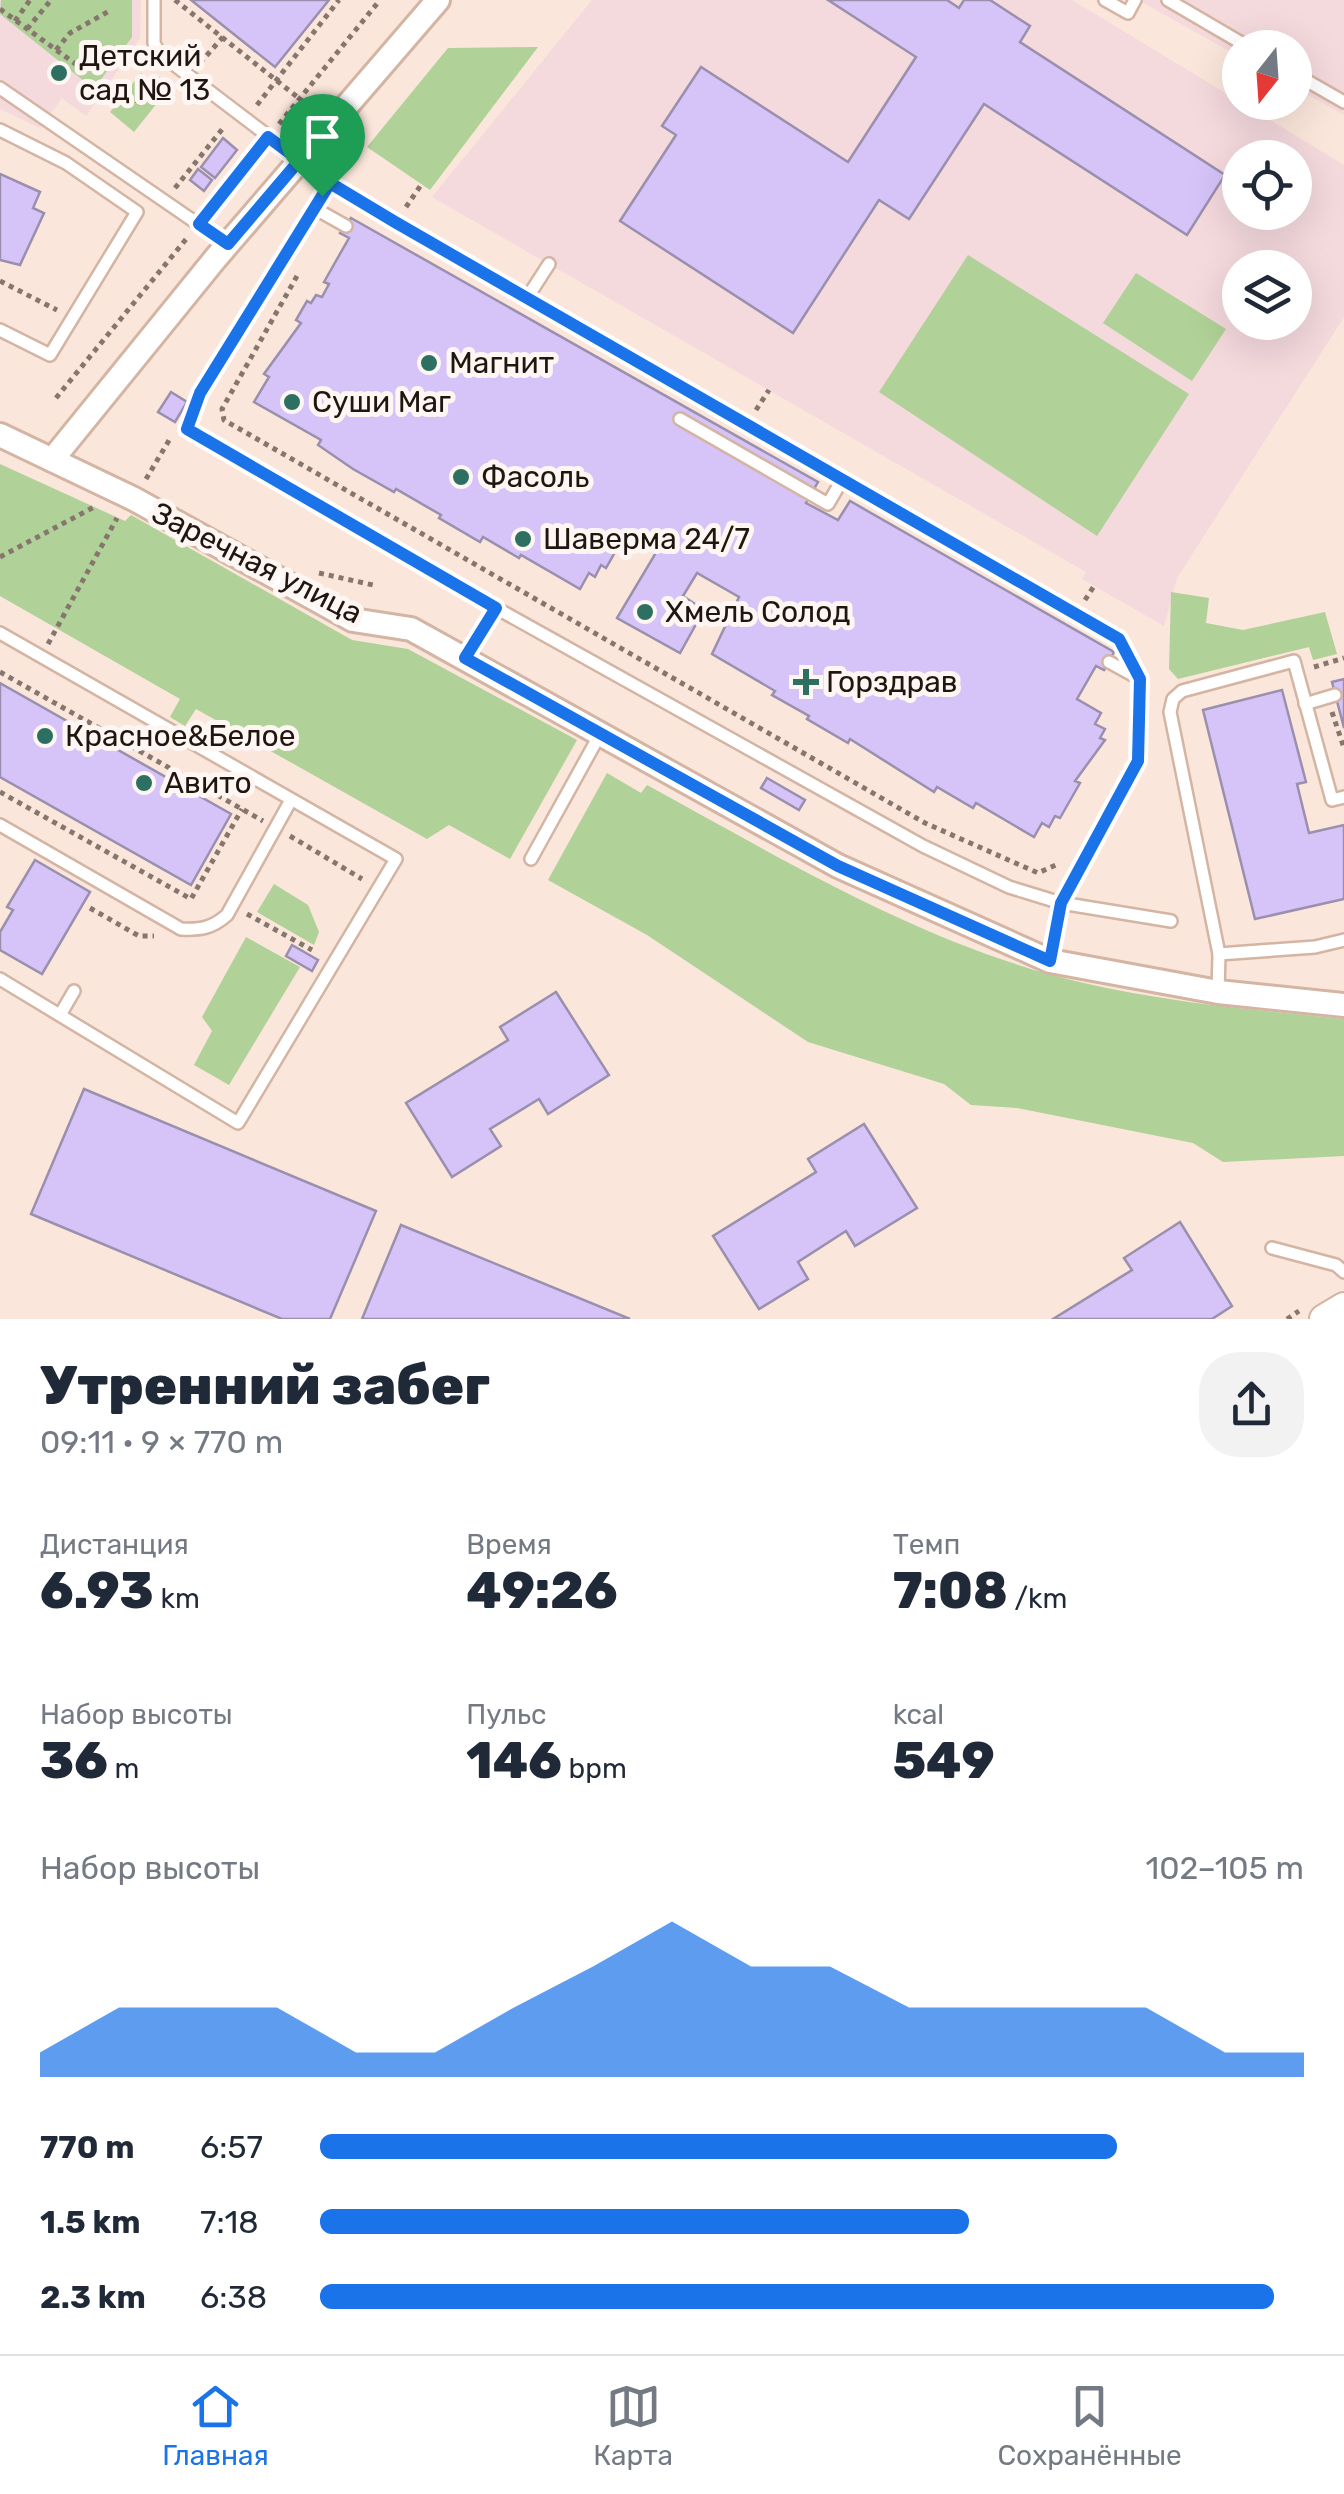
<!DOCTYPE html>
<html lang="ru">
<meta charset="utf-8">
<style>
:root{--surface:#fff;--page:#f2f2f3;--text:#1f2937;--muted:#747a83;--line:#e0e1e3;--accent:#1a73e8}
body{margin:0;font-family:Rubik,sans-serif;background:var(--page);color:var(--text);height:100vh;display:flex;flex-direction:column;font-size:38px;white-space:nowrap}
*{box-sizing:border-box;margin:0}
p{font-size:32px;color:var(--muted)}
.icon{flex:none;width:55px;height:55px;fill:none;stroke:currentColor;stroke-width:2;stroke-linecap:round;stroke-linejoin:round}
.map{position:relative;height:1319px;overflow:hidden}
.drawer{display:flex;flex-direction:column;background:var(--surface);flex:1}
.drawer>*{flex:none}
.needle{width:65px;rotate:197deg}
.tools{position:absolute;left:1222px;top:30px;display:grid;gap:20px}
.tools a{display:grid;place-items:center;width:90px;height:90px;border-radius:50%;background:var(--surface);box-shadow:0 10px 40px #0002;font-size:50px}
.pin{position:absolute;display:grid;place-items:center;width:85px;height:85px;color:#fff;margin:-102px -42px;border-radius:50% 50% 50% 0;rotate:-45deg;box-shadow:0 0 10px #0007}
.pin .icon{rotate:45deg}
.round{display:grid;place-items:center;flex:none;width:105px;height:105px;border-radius:40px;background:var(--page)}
.summary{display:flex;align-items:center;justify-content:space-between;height:170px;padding:0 40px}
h1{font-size:55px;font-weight:800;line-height:75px}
.stats{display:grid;grid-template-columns:repeat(3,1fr);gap:15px;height:170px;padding:10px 40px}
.stats div{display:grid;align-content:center}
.stats b{font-size:50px;font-weight:800}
.stats small{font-size:28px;font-weight:400}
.stats p{font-size:28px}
.chart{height:280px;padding:20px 40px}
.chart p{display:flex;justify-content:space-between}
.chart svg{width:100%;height:180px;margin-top:10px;fill:var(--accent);opacity:.7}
ul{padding:0 40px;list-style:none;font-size:32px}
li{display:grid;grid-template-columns:160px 120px 1fr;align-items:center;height:75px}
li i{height:25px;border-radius:12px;background:var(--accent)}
.tab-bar{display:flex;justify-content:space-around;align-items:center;height:140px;border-top:2px solid var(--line);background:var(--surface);font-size:28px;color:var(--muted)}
.tab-bar a{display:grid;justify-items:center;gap:5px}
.tab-bar .active{color:var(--accent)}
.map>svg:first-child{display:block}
.education{fill:#f4d9dd;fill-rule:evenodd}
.green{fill:#b0d197}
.building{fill:#d6c3f8;stroke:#9a90ae;stroke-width:2.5}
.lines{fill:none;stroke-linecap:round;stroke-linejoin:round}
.service-casing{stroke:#d4b4a2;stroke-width:16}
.minor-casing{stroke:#d4b4a2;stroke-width:28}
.tertiary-casing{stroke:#d4b4a2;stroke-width:32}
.path{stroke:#86766d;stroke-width:5;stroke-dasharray:5 5;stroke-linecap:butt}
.service{stroke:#fff;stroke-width:11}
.minor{stroke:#fff;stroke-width:22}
.tertiary{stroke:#fff;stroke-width:28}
.route-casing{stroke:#fff;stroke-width:20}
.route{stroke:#1a73e8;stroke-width:12}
.poi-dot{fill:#2d6f60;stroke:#fdf6f3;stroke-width:4}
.labels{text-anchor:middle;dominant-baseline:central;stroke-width:10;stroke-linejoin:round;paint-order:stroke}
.poi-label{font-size:30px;fill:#21150f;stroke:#fdf6f3;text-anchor:start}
.street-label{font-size:30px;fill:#21150f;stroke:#fdf6f3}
</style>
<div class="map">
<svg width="1344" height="1319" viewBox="0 0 1344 1319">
<rect width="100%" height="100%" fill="#fbe6db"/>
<g class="education">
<polygon points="0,0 141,0 140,38 86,116 62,98 40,128 0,109"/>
<path d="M592,0h480l272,165v152l-167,261 -13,48 -82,-47 4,-7 -654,-375zM1240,158h55v54h-55zM1240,268h55v54h-55z"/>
<polygon points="1138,0 1344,0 1344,115 1295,88 1295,48 1240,48 1240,57"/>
</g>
<g class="green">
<polygon points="1,0 132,0 132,37 94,89 0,14"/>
<polygon points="538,47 430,190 367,147 448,48"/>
<polygon points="141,73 166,92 134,132 110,112"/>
<polygon points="968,255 1189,394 1097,536 879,392"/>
<polygon points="1136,273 1226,329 1192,381 1103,323"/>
<polygon points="0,464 125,521 131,515 352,640 408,649 577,740 510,859 449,825 427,839 196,709 185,726 170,717 180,699 0,596"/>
<polygon points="1171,592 1209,598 1206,623 1243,630 1325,612 1337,654 1313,660 1309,647 1178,679 1169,669"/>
<path d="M607,773l34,20 6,-8c130,71 261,150 405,190 96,26 193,34 292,44v137l-121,6 -30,-19 -176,-35 -46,-3 -27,-21 -136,-42 -161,-107 -99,-55z"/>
<polygon points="274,884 308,905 319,932 314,945 257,912"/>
<polygon points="246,937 300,967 229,1085 194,1065 212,1031 202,1017"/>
</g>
<g class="building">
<polygon points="191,0 329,0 275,67"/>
<polygon points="828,0 947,0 959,8 964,0 990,0 1030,26 1020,42 1225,175 1187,235 984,104 909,219 879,200 793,333 620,221 676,135 662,126 701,67 848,162 916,57"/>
<polygon points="223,138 237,150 215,178 201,167"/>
<polygon points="198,169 212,180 204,191 190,180"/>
<polygon points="0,174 40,192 33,208 44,213 20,265 0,260"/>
<polygon points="351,218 818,482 806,503 838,520 850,501 1114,652 1104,670 1096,666 1077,699 1101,713 1095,724 1105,729 1100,738 1105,740 1075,781 1080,783 1060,818 1055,816 1049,827 1042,823 1034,837 976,803 973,808 937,787 934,792 850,739 848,743 807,719 809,716 772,695 775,691 712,654 739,597 697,573 683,596 704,610 680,653 617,618 657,551 626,533 606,568 601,565 595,577 589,573 580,589 521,555 519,558 483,537 480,542 439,518 441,515 396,489 394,492 353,469 318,445 321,440 254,402 269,377 264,374 301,323 296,320 307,301 311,303 316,295 322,297 329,284 324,282 349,238 340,233"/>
<polygon points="171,392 187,402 175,422 158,412"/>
<polygon points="1344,679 1344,728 1332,682"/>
<polygon points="0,683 231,814 191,885 0,777"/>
<polygon points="1282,690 1306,782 1297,784 1309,833 1344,825 1344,899 1255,919 1203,710"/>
<polygon points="767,778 805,800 799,810 761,788"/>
<polygon points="35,860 90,892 42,974 0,950 0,932 13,910 7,907"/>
<polygon points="292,945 318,960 312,971 286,956"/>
<polygon points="556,992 609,1075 548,1114 539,1099 490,1129 501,1146 452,1177 406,1103 508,1040 500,1027"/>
<polygon points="84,1089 376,1211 330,1319 282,1319 31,1214"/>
<polygon points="864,1124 917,1208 855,1246 846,1231 798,1262 808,1279 759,1309 713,1236 816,1172 808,1159"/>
<polygon points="1180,1222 1232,1306 1212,1319 1053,1319 1132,1270 1124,1258"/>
<polygon points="401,1225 630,1319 362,1319"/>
</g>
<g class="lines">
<defs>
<g id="service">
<polyline points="154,0 154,43 159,53 330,183 1119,639 1141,679 1138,761 1061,903 1050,961"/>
<polyline points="1105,0 1128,13 1135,0"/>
<polyline points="1168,0 1250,48"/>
<polyline points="1295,74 1344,102"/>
<polyline points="0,88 227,244"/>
<polyline points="0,130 66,163 137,212 50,355 0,330"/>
<polyline points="330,183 200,393 187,429 496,608 465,658"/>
<polyline points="314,208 346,226"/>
<polyline points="527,298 549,264"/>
<polyline points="680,419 828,504 842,480"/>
<polyline points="496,608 923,846 1009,887 1061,903 1171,921"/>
<polyline points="0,633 396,859 238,1123 0,979"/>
<polyline points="1109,662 1140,679"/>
<polyline points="1305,704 1335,695"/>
<polyline points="1344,797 1332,800 1294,661 1182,691 1173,699 1170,712 1219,954 1315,947 1344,940"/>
<path d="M0,825l181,104c20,1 31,-1 46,-14l64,-115"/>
<polyline points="531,859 599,736"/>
<polyline points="1218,992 1219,954"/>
<polyline points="60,1015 74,991"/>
<polyline points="1272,1248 1336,1265 1344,1272"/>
</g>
<g id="minor">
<polyline points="0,435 134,499 353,620 411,629 838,866 1050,961 1218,992 1344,1005"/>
<polyline points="52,460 215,259 438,0"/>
</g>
<polyline id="tertiary" points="1324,1319 1344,1307"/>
</defs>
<use href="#service" class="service-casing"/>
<use href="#minor" class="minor-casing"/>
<use href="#tertiary" class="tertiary-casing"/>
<g class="path">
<polyline points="175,0 310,107"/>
<polyline points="0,9 81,68 102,57"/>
<polyline points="15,21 30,0"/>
<polyline points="27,29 51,0"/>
<polyline points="56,50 70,33 111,10"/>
<polyline points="200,63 223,37"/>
<polyline points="137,104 161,74"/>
<polyline points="257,105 339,0"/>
<polyline points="279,124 380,0"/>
<polyline points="175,188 224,127"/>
<polyline points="406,207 421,185"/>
<polyline points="210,210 259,148"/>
<polyline points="297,276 222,409 224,420 925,823 1038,873 1058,864"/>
<polyline points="0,281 57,310"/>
<polyline points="56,398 187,238"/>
<polyline points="756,410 769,390"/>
<polyline points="146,479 171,437"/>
<polyline points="0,557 94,507"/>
<polyline points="319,573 373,585"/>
<polyline points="1085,600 1094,586"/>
<polyline points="48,644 117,518"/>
<polyline points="1314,667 1344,658"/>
<polyline points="0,672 263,821"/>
<polyline points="1332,712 1344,748"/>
<polyline points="0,792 191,899 242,809"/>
<polyline points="290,836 362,879"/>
<polyline points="90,908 139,936 154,936"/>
<polyline points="247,914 312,950"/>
<polyline points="1287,1319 1299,1311"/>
</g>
<use href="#service" class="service"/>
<use href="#minor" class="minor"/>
<use href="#tertiary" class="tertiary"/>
</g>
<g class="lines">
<defs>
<polyline id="route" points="322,196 330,183 298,162 228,244 199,224 268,137 330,183 395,222 1119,639 1140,679 1138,761 1061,903 1050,961 838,866 465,658 496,608 187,429 200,393 322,196"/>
</defs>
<use href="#route" class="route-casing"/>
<use href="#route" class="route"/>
</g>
<g class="poi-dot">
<circle cx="59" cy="73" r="10"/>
<circle cx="429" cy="363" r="10"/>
<circle cx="292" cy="402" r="10"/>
<circle cx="461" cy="477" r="10"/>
<circle cx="523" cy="539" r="10"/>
<circle cx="645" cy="612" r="10"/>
<path d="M801 667h10v10h10v10h-10v10h-10v-10h-10v-10h10z"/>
<circle cx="45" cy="736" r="10"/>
<circle cx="144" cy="783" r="10"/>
</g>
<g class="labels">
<g class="poi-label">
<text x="79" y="56">Детский<tspan x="79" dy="34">сад № 13</tspan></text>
<text x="449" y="363">Магнит</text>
<text x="312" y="402">Суши Маг</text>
<text x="481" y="477">Фасоль</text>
<text x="543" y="539">Шаверма 24/7</text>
<text x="665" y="612">Хмель Солод</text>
<text x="826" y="682">Горздрав</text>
<text x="65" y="736">Красное&amp;Белое</text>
<text x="164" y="783">Авито</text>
</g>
<g class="street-label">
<text transform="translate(257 563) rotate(27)">Заречная улица</text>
</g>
</g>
</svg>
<div class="tools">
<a><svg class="needle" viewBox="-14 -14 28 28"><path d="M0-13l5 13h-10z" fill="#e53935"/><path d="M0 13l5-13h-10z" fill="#747a83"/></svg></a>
<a><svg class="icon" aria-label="locate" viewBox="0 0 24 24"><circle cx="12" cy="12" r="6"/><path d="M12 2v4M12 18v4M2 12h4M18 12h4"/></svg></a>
<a><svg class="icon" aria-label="layers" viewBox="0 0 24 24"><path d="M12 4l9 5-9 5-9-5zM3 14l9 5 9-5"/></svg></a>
</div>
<div class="pin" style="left:322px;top:196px;background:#1e9e55"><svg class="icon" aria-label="arrive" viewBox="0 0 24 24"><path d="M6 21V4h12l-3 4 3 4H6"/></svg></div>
</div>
<section class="drawer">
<div class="summary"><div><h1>Утренний забег</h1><p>09:11 · 9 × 770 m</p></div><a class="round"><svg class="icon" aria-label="share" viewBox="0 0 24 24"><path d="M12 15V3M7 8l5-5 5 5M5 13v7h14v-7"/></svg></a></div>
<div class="stats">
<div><p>Дистанция</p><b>6.93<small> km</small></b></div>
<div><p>Время</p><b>49:26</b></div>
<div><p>Темп</p><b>7:08<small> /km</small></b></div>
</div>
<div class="stats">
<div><p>Набор высоты</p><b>36<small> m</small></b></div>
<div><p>Пульс</p><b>146<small> bpm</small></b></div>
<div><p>kcal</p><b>549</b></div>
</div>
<div class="chart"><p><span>Набор высоты</span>102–105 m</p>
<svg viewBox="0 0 160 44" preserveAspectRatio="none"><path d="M0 44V38L10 27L20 27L30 27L40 38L50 38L60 27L70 17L80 6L90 17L100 17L110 27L120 27L130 27L140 27L150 38L160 38V44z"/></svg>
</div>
<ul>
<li><b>770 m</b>6:57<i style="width:81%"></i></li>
<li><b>1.5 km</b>7:18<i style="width:66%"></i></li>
<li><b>2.3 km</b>6:38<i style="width:97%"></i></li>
</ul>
</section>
<nav class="tab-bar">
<a class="active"><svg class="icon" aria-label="home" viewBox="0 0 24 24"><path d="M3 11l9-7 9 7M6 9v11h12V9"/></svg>Главная</a>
<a><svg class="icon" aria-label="map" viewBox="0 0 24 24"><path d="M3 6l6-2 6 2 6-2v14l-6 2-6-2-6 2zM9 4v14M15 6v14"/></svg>Карта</a>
<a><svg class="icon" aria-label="saved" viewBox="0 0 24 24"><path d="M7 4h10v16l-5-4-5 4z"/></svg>Сохранённые</a>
</nav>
